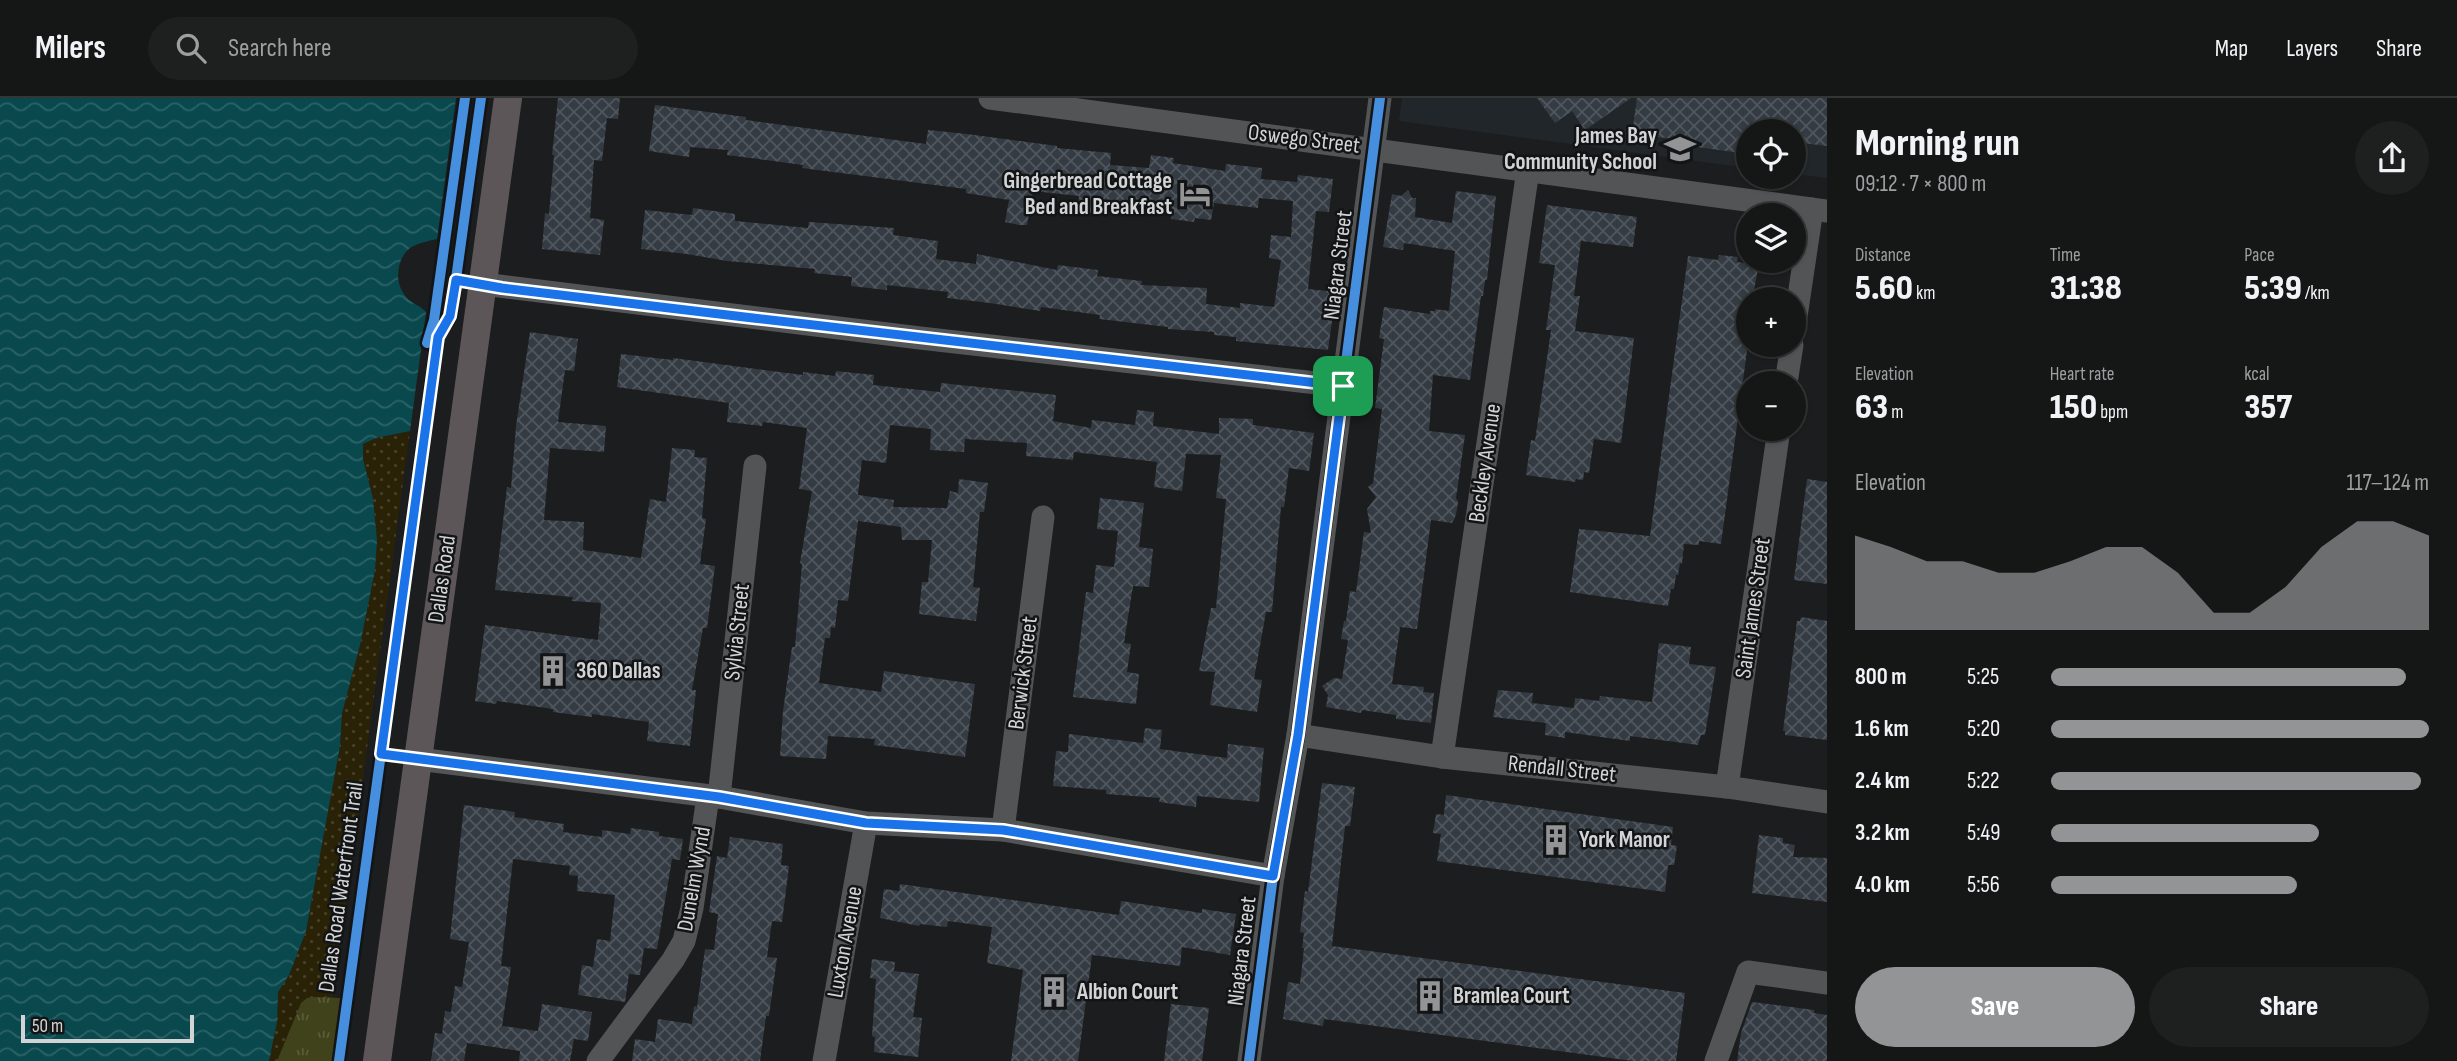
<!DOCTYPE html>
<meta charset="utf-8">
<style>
:root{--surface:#151616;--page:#1e1f1f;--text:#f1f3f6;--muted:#9d9fa1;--line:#343535;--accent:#939496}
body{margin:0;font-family:"Sofia Sans Condensed",sans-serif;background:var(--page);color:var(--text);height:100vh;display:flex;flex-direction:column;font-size:26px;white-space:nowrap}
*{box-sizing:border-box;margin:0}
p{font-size:23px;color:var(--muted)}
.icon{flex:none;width:38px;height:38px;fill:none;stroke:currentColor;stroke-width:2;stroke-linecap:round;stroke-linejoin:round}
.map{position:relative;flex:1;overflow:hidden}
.drawer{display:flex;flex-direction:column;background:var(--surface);width:630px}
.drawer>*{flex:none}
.fabs{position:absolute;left:1736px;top:21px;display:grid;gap:14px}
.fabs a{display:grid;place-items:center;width:70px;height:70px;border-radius:50%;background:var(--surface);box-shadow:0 2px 5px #0004,0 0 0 2px var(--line);font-size:35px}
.scale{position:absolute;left:21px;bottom:18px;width:173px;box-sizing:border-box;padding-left:7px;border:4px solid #d3d4d6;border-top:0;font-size:19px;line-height:24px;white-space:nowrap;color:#d3d4d6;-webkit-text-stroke:5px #121415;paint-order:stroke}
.pin{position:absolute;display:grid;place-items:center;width:60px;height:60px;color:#fff;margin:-30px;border-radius:14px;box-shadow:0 4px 10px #0006}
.round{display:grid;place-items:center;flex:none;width:74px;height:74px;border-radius:37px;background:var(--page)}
.overview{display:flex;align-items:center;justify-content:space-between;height:119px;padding:0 28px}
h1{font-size:38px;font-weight:800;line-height:52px}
.metrics{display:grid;grid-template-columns:repeat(3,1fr);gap:10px;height:119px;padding:7px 28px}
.metrics div{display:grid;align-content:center}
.metrics b{font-size:35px;font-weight:800}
.metrics small{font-size:19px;font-weight:400}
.metrics p{font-size:19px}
.chart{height:196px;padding:14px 28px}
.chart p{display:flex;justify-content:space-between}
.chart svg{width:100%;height:126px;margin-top:7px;fill:var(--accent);opacity:.7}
.button{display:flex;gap:14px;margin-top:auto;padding:14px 28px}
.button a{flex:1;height:80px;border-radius:42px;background:var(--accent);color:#fff;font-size:28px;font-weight:800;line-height:80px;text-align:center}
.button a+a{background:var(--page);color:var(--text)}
ul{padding:0 28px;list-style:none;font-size:23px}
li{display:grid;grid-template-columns:112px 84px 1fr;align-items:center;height:52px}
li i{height:18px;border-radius:9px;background:var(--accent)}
header{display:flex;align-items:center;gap:42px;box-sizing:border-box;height:98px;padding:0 35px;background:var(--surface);border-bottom:2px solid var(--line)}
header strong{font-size:33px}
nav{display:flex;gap:38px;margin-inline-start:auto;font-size:24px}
.search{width:490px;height:63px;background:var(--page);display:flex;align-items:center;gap:18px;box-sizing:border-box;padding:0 24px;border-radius:38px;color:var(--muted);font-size:26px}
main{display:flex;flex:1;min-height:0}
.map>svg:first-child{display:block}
.built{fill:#21262b}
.sand{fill:url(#sand-dots)}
.park{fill:url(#park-tufts)}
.water{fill:url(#water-waves)}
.building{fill:url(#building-cross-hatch)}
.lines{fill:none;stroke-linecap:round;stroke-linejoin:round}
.minor{stroke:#535455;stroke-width:23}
.major{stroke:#5d5659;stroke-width:28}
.cycleway-casing{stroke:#121415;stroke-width:15}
.cycleway{stroke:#468fdf;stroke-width:10}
.route-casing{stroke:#fff;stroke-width:14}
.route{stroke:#1a73e8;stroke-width:9}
.labels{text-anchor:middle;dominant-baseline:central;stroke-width:5;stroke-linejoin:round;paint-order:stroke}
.poi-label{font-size:23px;font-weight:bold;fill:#d3d4d6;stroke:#121415;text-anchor:start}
.street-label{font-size:23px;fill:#d3d4d6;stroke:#121415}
</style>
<header>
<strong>Milers</strong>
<div class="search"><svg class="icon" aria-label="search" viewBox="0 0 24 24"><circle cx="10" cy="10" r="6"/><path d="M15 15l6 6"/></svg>Search here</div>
<nav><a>Map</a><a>Layers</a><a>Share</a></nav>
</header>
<main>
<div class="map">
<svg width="1827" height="963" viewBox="0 0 1827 963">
<defs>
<pattern id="sand-dots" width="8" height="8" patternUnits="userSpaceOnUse" patternTransform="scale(1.75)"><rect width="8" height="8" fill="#292206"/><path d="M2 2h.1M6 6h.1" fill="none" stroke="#47412a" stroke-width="1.8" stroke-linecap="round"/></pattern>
<pattern id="park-tufts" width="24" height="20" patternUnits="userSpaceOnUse" patternTransform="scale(1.75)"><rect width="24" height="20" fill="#40421b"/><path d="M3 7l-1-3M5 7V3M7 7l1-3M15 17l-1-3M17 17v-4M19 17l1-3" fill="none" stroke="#5b5c3b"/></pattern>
<pattern id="water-waves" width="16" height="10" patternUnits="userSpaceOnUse" patternTransform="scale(1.75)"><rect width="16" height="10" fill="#09494e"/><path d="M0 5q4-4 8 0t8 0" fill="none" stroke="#2c6267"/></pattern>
<pattern id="building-cross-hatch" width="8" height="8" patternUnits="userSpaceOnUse" patternTransform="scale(1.75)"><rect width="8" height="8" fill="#343b42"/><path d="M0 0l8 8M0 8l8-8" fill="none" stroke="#50565d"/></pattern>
</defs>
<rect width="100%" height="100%" fill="#1c1d1e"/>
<polygon class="built" points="1402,0 1827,0 1827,80 1794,76 1794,33 1748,33 1748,70 1399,23"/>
<polygon class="sand" points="410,333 333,901 307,900 277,963 269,963 277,924 278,894 289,877 306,833 340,648 342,615 360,547 375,472 377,442 373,401 363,361 363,346 376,340"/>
<polygon class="park" points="315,899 342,900 334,963 277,963 301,905 307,900"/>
<path class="water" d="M0,0h456l-19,141c-9,2 -19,4 -27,9 -15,12 -16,38 -2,51 5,5 13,7 18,13l-16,119 -34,7 -13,6v15l10,40 4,41 -2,30 -15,75 -18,68 -2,33 -34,185 -17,44 -11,17 -1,30 -8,39h-269z"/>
<g class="building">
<polygon points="558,0 620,0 618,21 607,20 602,63 594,62 590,120 604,122 600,157 542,151 545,115 549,116 554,57 552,57"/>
<polygon points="1537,0 1631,0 1585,32 1572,13 1555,25"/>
<polygon points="1637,0 1827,0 1827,48 1794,44 1794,33 1748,33 1748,56 1690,48 1691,43 1632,36"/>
<polygon points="655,7 746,19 746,22 926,46 928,32 967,36 1057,48 1057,50 1111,55 1110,67 1149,70 1151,57 1174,60 1173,65 1225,73 1226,66 1262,70 1261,81 1297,84 1298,77 1333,81 1329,114 1316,113 1308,191 1336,194 1328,252 1236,243 1236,239 1214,237 1214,234 1168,231 1168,229 1099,221 1100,217 1041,209 1040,213 990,205 947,200 948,194 887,187 887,192 851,188 852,179 814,175 815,171 727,163 687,156 641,151 645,112 692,117 693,110 735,116 735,123 808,130 809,124 894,130 893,137 938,143 936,161 976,166 977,156 1057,172 1058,167 1098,172 1097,178 1142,183 1141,187 1207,190 1206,206 1240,210 1240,205 1274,209 1281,162 1269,160 1271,137 1291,139 1293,103 1259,100 1258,110 1214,105 1211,122 1195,120 1194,124 1171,121 1171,117 1114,109 1113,116 1077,114 1079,98 1033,93 1027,127 1019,127 1005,124 1009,102 966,95 966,91 802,70 803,67 727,57 728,52 690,49 689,59 649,53"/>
<polygon points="1408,92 1412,100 1416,100 1415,119 1452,125 1456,93 1496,98 1487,182 1485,182 1483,198 1481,198 1470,282 1433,277 1429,333 1465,337 1456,400 1458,404 1456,417 1452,425 1431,422 1417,531 1400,529 1392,586 1424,589 1423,594 1434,595 1431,625 1396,621 1396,617 1362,612 1361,615 1326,609 1328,597 1322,588 1334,580 1342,581 1348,542 1341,541 1344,523 1346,523 1350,493 1356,494 1364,434 1371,435 1367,411 1376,399 1368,389 1373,385 1382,311 1375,310 1384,241 1379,240 1384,209 1430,216 1430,213 1435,213 1435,211 1449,213 1455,153 1404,145 1403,152 1383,149 1392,96 1401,98"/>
<polygon points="1547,107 1637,119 1633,149 1581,143 1574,198 1580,198 1575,233 1634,240 1621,345 1594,341 1589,375 1584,374 1583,382 1576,381 1575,384 1526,377 1531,342 1535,343 1551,232 1546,232 1555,167 1539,165"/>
<polygon points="1719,157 1738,159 1737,164 1759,167 1752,201 1748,201 1748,245 1721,446 1699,443 1699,447 1684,446 1682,466 1680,465 1678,477 1676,477 1674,491 1671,491 1668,508 1570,494 1579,431 1650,438 1688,158 1718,162"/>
<polygon points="530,234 578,241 574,273 565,272 558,324 606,328 604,354 550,350 544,422 584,424 583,452 641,460 650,401 666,404 672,350 695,352 694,359 707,360 702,420 706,421 700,466 715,468 707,530 703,530 692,592 696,592 690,648 647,643 649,624 592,616 592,619 553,614 553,611 497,603 496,606 475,603 485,527 598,542 601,505 572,503 573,499 495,492 507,389 511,390 516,328"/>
<polygon points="621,256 673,262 673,260 803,277 803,274 835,278 836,273 874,277 873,287 940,294 941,285 1056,297 1053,323 1091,330 1092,322 1135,327 1137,312 1154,314 1153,328 1219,336 1219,320 1253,321 1253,327 1314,335 1309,373 1289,370 1284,409 1281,409 1272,514 1266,514 1254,581 1262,582 1257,614 1210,607 1215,574 1199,573 1211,510 1216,510 1226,401 1216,400 1221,357 1186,356 1182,393 1154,389 1157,364 1074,354 1073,362 1026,358 1027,345 965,341 964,354 930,352 931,331 890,327 886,365 862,362 858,397 894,402 893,409 947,410 950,393 958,395 959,381 988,385 984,414 980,414 973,489 980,490 976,523 919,516 922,484 928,484 932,442 902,442 901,429 858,423 848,503 838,502 835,530 831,529 830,540 825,540 819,585 881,594 884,573 975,586 965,659 874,647 875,641 828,638 826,661 780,658 783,613 792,549 795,549 802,466 800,465 812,393 799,391 807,330 763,324 762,328 727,324 729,305 617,289"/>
<polygon points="1807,381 1827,384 1827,486 1794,482"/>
<polygon points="1100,400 1144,405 1139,449 1153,451 1149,489 1133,488 1124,545 1131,546 1127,574 1139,576 1136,606 1073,599 1086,494 1093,495 1096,467 1114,469 1118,433 1097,431"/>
<polygon points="1801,519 1827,523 1827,642 1785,637 1785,633 1783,633 1797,523 1800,523"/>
<polygon points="1659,545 1691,549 1689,566 1716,569 1705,637 1701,637 1698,647 1630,638 1630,643 1565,634 1565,640 1545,637 1546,625 1493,619 1498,592 1533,595 1532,605 1574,610 1575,600 1599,603 1600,598 1652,604"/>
<polygon points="1145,630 1162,632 1160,651 1227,660 1228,646 1264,650 1259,704 1197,698 1196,709 1159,704 1160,700 1106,696 1106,692 1053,688 1056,653 1068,654 1069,636 1143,645"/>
<polygon points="1322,685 1355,689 1350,728 1345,728 1332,848 1685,895 1676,963 1633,963 1324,921 1323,928 1283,921 1288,884 1300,886 1304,850 1302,850 1304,835 1300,834 1305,793 1308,794"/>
<polygon points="1446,697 1673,729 1671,747 1677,748 1674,767 1668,767 1665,794 1437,763 1441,736 1433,735 1436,716 1444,717"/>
<polygon points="464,707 515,714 514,719 564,726 563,734 602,739 602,732 630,736 631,730 659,734 659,738 683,741 680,762 672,761 657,851 644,850 640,877 629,876 625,904 578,897 582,867 593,869 597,841 610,843 615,797 577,793 578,778 569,777 570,768 513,761 501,868 511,869 502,928 538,933 542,906 592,914 588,943 574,941 570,963 519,963 520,953 467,945 464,963 431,963 435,935 442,936 445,913 451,914 455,888 462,889 469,844 450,841"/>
<polygon points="1759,737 1783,740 1783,745 1795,747 1793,759 1827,760 1827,804 1752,795"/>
<polygon points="730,739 783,746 781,767 789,768 782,824 772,823 767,859 777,860 769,918 766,918 760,963 632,963 635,941 655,944 658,921 692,926 694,908 697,909 705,851 714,852 718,816 709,814 717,758 727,760"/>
<polygon points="900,786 1119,817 1121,803 1202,815 1202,811 1236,816 1230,857 1182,849 1180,868 1092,857 1078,963 1011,963 1023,872 987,865 992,829 948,823 947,829 920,826 919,828 880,820 884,791 899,793"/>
<polygon points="872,861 895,864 894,873 919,876 913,919 922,920 918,959 874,954 875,939 872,938 876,881 870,880"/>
<polygon points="1752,904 1814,912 1814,915 1827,917 1827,963 1737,963 1741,935"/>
<polygon points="1171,906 1209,910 1202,963 1164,963"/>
</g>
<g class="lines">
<g class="minor">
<polyline points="990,0 1827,113"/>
<polyline points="483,186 920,240 1343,288"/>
<polyline points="1794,232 1812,111"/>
<polyline points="1786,285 1792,247"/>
<polyline points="1298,637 1442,659 1727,689 1827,704"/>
<polyline points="1442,659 1528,72"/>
<polyline points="418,661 719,699 866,725 1003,732 1273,778"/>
<polyline points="1727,689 1779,331"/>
<polyline points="719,699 755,368"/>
<polyline points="1003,732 1043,419"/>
<polyline points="598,963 673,862 684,843 692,810 708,698"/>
<polyline points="824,963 866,725"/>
<polyline points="1249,963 1273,778 1298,637 1380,0"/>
<polyline points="1716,963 1748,874 1827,885"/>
</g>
<polyline class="major" points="377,963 508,0"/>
<defs>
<g id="cycleway">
<polyline points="427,245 434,222 465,0"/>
<polyline points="339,963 437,245 437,239 451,217 481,0"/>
<polyline points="1249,963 1273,778 1298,637 1380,0"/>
</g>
</defs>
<use href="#cycleway" class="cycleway-casing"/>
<use href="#cycleway" class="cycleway"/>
</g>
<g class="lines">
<defs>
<polygon id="route" points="456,182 502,190 753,220 1343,288 1298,637 1273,778 1003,732 866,725 719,699 381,656 438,239 450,218"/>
</defs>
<use href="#route" class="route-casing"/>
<use href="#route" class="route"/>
</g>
<defs>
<symbol id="school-bare" viewBox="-9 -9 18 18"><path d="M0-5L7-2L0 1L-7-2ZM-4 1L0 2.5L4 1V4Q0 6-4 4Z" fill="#939496" stroke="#121415" stroke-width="2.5" paint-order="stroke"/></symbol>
<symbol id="hotel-bare" viewBox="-9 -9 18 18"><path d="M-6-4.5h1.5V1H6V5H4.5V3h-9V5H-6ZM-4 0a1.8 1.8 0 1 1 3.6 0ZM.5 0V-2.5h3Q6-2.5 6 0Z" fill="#939496" stroke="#121415" stroke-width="2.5" paint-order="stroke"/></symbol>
<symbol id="building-bare" viewBox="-9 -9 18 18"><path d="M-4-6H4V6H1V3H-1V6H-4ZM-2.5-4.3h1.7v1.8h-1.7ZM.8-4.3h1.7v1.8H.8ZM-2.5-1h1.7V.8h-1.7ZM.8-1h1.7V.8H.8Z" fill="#939496" stroke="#121415" stroke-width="2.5" paint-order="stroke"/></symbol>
</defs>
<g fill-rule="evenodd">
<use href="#school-bare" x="1658" y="29" width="44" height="44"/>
<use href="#hotel-bare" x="1173" y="74" width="44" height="44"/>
<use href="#building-bare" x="531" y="551" width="44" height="44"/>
<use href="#building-bare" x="1534" y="720" width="44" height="44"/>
<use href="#building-bare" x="1032" y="872" width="44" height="44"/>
<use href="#building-bare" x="1408" y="876" width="44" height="44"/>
</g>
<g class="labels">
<g class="poi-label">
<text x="1657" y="38" text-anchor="end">James Bay<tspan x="1657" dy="26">Community School</tspan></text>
<text x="1172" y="83" text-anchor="end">Gingerbread Cottage<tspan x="1172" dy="26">Bed and Breakfast</tspan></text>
<text x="576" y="573">360 Dallas</text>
<text x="1579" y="742">York Manor</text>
<text x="1077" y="894">Albion Court</text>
<text x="1453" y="898">Bramlea Court</text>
</g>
<g class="street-label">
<text transform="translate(1304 41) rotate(7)">Oswego Street</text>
<text transform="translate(1338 167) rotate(-83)">Niagara Street</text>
<text transform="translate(1485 365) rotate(-82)">Beckley Avenue</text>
<text transform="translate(442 481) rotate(-82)">Dallas Road</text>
<text transform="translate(1753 510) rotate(-82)">Saint James Street</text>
<text transform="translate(737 534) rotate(-84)">Sylvia Street</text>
<text transform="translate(1023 575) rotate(-83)">Berwick Street</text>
<text transform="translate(1562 671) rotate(6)">Rendall Street</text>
<text transform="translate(694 781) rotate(-80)">Dunelm Wynd</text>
<text transform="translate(341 789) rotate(-82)">Dallas Road Waterfront Trail</text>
<text transform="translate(845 844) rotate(-80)">Luxton Avenue</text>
<text transform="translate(1242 853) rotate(-83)">Niagara Street</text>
</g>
</g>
</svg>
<div class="fabs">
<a><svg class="icon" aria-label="locate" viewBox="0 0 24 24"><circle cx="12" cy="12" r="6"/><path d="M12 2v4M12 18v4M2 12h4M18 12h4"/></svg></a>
<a><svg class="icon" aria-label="layers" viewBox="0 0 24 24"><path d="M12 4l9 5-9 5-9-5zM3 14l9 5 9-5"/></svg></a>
<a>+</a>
<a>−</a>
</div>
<div class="scale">50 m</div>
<div class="pin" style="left:1343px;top:288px;background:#1e9e55"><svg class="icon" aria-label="arrive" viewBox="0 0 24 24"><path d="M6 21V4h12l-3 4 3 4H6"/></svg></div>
</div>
<section class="drawer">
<div class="overview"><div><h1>Morning run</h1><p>09:12 · 7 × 800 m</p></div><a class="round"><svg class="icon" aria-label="share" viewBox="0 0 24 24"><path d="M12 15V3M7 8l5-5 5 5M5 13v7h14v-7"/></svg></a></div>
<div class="metrics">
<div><p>Distance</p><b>5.60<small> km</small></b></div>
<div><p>Time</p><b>31:38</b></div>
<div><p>Pace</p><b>5:39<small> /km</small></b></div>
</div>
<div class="metrics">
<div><p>Elevation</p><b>63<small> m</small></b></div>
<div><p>Heart rate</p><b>150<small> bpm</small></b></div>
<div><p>kcal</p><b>357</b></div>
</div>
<div class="chart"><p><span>Elevation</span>117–124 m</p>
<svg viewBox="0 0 160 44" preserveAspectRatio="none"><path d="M0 44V11L10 15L20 20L30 20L40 24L50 24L60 20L70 15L80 15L90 24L100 38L110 38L120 29L130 15L140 6L150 6L160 11V44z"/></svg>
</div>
<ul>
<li><b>800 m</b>5:25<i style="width:94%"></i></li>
<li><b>1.6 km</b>5:20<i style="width:100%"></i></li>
<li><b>2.4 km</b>5:22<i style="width:98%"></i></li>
<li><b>3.2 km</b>5:49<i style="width:71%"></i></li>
<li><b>4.0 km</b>5:56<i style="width:65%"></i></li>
</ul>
<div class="button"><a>Save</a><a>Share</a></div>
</section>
</main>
